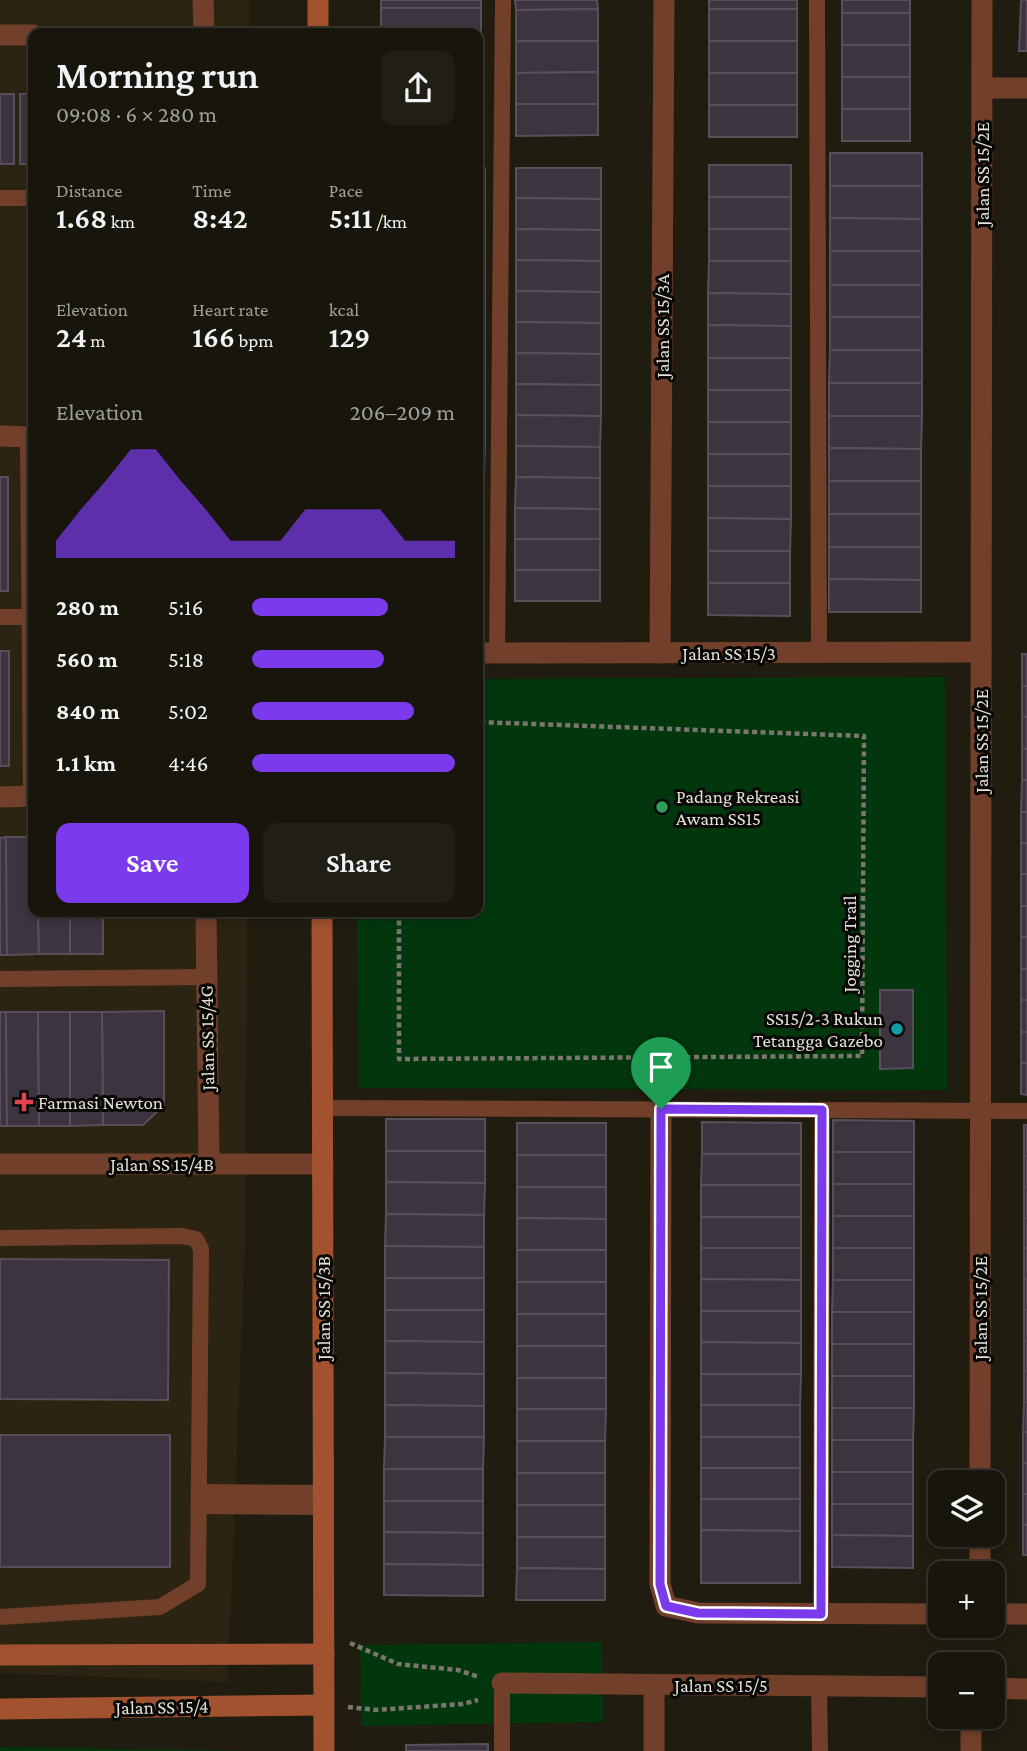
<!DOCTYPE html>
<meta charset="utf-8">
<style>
:root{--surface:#18150c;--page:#211e15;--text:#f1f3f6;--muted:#9f9f9d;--line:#36342d;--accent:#7c3aed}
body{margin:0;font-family:"Crimson Pro",serif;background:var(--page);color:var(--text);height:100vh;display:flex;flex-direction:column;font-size:26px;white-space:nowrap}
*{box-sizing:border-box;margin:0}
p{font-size:23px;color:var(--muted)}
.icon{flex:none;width:38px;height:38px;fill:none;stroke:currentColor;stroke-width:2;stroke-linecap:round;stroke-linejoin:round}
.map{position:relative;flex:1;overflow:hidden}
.details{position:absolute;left:28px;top:28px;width:455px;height:889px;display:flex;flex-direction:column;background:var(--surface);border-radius:14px;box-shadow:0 4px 10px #0003,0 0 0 2px var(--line)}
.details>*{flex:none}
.fabs{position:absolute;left:928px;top:1470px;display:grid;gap:14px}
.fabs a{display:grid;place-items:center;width:77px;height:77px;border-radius:14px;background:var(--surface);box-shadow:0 4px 10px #0003,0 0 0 2px var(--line);font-size:35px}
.pin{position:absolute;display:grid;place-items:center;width:60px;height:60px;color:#fff;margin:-72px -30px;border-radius:50% 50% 50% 0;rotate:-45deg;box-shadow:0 0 7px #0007}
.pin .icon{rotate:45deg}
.round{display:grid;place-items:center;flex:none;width:74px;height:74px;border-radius:14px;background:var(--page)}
.summary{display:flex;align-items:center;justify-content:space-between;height:119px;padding:0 28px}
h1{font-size:38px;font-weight:600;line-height:52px}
.stats{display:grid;grid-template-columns:repeat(3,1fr);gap:10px;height:119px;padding:7px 28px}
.stats div{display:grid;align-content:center}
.stats b{font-size:30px;font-weight:600}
.stats small{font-size:19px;font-weight:400}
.stats p{font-size:19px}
.chart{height:196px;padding:14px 28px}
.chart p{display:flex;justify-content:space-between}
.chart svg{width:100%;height:126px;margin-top:7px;fill:var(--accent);opacity:.7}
.button{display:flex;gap:14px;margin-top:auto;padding:14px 28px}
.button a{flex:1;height:80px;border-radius:14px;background:var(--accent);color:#fff;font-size:28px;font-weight:600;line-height:80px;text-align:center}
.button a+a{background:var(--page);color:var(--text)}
ul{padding:0 28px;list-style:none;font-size:23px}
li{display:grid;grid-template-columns:112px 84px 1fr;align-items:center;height:52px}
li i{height:18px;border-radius:9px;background:var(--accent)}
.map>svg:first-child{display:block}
.built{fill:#2b2412}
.green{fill:#02370d}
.building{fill:#3c343f;stroke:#584f5b;stroke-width:2}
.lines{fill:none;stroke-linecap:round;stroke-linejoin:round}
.path{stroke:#7b776e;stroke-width:4.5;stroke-dasharray:5 3.5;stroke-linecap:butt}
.lane{stroke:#72402a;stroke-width:16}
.street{stroke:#72402a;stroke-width:21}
.secondary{stroke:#a2522e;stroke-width:21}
.route-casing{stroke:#fff;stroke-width:14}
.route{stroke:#7c3aed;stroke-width:9}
.leisure-dot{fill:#2e9e5b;stroke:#080703;stroke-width:2.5}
.culture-dot{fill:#0f9aa8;stroke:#080703;stroke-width:2.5}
.health-dot{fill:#e0444e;stroke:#080703;stroke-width:2.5}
.labels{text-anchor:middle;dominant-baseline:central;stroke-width:6;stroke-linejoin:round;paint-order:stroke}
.street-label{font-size:19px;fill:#e4e1da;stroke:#080703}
.poi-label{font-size:19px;fill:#e4e1da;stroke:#080703;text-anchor:start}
</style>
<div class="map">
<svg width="1027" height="1751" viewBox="0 0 1027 1751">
<rect width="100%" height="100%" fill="#201c10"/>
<polygon class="built" points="0,0 249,0 249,33 33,33 33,912 247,912 246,1214 228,1682 0,1673"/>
<g class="green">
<polygon points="945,677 947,1090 359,1088 357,912 478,912 478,679"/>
<polygon points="602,1642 603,1722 361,1726 360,1645"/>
<polygon points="0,1747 264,1751 0,1751"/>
</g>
<g class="building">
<rect x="381" y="0" width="100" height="8"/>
<polygon points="515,0 597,0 598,9 516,10"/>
<rect x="709" y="0" width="88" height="9"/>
<rect x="842" y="0" width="68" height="13"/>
<polygon points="1021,0 1027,0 1027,51 1019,51"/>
<polygon points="381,8 481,8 481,39 478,39 478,33 381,33"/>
<polygon points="598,9 598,41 516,41 516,10"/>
<rect x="709" y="9" width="88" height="32"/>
<rect x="842" y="13" width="68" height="32"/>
<rect x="478" y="39" width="3" height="31"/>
<polygon points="516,41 598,41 598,72 516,73"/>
<rect x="709" y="41" width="88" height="32"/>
<rect x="842" y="45" width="68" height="32"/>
<polygon points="478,70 481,70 482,102 478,102"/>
<polygon points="598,72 598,104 516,104 516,73"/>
<rect x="709" y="73" width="88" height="32"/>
<rect x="842" y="77" width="68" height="32"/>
<rect x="0" y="94" width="14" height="70"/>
<rect x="20" y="94" width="13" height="70"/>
<rect x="478" y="102" width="4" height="31"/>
<polygon points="516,104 598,104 598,135 516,136"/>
<rect x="709" y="105" width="88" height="32"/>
<rect x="842" y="109" width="68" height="32"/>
<rect x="830" y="153" width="92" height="33"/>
<rect x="709" y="165" width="82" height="32"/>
<rect x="478" y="168" width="7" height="31"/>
<polygon points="516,168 601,168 601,199 516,198"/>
<polygon points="830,186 922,186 922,219 830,218"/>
<rect x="709" y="197" width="82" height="32"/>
<polygon points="516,198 601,199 601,230 516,229"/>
<rect x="478" y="199" width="7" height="31"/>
<rect x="28" y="217" width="5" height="40"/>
<polygon points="830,218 922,219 922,251 830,251"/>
<polygon points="516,229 601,230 601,261 516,260"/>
<rect x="709" y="229" width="82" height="32"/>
<rect x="478" y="230" width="7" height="31"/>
<rect x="830" y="251" width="92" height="34"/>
<polygon points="516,260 601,261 601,292 516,291"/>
<rect x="478" y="261" width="7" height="31"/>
<polygon points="709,261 791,261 791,294 708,293"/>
<rect x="830" y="285" width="92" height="32"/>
<polygon points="516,291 601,292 601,323 516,322"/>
<rect x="478" y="292" width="7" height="31"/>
<polygon points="708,293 791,294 791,326 708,325"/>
<rect x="830" y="317" width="92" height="33"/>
<polygon points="516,322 601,323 601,354 516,353"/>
<rect x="478" y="323" width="7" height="31"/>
<polygon points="708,325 791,326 791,358 708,358"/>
<polygon points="830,350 922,350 922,383 829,383"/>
<polygon points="516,353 601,354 601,385 516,384"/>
<rect x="478" y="354" width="7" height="31"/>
<rect x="708" y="358" width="83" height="32"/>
<rect x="829" y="383" width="93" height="33"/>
<polygon points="516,384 601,385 601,416 516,415"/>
<rect x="478" y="385" width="7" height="31"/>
<rect x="708" y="390" width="83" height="32"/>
<polygon points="516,415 601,416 600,447 516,446"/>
<rect x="478" y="416" width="7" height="31"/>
<polygon points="829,416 922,416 921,449 829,448"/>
<rect x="708" y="422" width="83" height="32"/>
<polygon points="516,446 600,447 600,478 516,477"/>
<polygon points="478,447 485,447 484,478 478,478"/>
<polygon points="829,448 921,449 921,481 829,481"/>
<rect x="708" y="454" width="83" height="32"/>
<rect x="0" y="477" width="8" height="114"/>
<polygon points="516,477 600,478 600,509 515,508"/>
<polygon points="478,478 484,478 484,509 478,508"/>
<rect x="829" y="481" width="92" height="33"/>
<polygon points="708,486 791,486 791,519 708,518"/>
<polygon points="478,508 484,509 484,539 478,539"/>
<polygon points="515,508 600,509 600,539 515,539"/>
<rect x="829" y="514" width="92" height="33"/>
<polygon points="708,518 791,519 790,551 708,551"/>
<rect x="478" y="539" width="6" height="31"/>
<rect x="515" y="539" width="85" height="31"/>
<polygon points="829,547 921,547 921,580 829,579"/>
<rect x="708" y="551" width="82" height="32"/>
<rect x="478" y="570" width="6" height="31"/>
<rect x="515" y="570" width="85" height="31"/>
<polygon points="829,579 921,580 921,612 829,612"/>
<polygon points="708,583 790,583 790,616 708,615"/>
<rect x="0" y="651" width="9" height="115"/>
<rect x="1022" y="654" width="5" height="32"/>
<rect x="1022" y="686" width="5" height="31"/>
<rect x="1022" y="717" width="5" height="32"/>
<rect x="1022" y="749" width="5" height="31"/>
<polygon points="1022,780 1027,780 1027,812 1021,812"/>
<rect x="1021" y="812" width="6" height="31"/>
<polygon points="6,837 7,955 0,955 0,838"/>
<polygon points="6,837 33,837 33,912 38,912 39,954 7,955"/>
<rect x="1021" y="843" width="6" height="31"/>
<rect x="1021" y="874" width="6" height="32"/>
<rect x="1021" y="906" width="6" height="31"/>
<polygon points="38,912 70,912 70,954 39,954"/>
<rect x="70" y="912" width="33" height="42"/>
<rect x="1021" y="937" width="6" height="32"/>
<rect x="1021" y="969" width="6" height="31"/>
<polygon points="880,990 913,990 913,1068 880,1069"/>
<rect x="1021" y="1000" width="6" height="32"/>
<polygon points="164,1011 164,1105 143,1125 103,1125 102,1012"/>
<polygon points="0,1012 6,1012 7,1126 0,1126"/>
<polygon points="6,1012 38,1012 39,1126 7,1126"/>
<polygon points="38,1012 70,1012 70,1126 39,1126"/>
<polygon points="70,1012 102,1012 103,1125 70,1126"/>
<rect x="1021" y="1032" width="6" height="31"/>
<polygon points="1021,1063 1027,1063 1027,1095 1021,1094"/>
<rect x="386" y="1119" width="99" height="32"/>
<polygon points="833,1120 914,1121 914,1152 833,1152"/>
<polygon points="702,1122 801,1123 801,1154 702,1154"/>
<rect x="517" y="1123" width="89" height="32"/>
<rect x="1024" y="1125" width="3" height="31"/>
<polygon points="386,1151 485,1151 485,1183 386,1182"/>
<rect x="833" y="1152" width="81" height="32"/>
<polygon points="702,1154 801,1154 801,1185 701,1185"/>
<rect x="517" y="1155" width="89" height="32"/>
<rect x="1024" y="1156" width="3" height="31"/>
<polygon points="386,1182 485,1183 484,1215 386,1214"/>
<rect x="833" y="1184" width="81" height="32"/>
<rect x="701" y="1185" width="100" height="32"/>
<polygon points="517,1187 606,1187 606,1219 517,1218"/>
<rect x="1024" y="1187" width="3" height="31"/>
<polygon points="386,1214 484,1215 484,1247 385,1246"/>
<rect x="833" y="1216" width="81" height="32"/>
<rect x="701" y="1217" width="100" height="31"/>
<polygon points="517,1218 606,1219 606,1250 517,1250"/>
<rect x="1024" y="1218" width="3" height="30"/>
<polygon points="385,1246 484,1247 484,1278 385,1278"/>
<polygon points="701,1248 801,1248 801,1280 701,1279"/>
<rect x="833" y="1248" width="81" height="32"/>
<rect x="1024" y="1248" width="3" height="31"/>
<rect x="517" y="1250" width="89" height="32"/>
<polygon points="0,1259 169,1260 168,1400 0,1399"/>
<rect x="385" y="1278" width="99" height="32"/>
<polygon points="701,1279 801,1280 801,1311 701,1311"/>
<rect x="1024" y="1279" width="3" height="31"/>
<polygon points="833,1280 914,1280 914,1312 832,1312"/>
<rect x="517" y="1282" width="89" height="32"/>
<polygon points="385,1310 484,1310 484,1342 385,1341"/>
<rect x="1024" y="1310" width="3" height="31"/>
<polygon points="701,1311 801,1311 801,1343 701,1342"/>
<rect x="832" y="1312" width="82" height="32"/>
<rect x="517" y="1314" width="89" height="32"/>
<polygon points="385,1341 484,1342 484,1374 385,1373"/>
<rect x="1024" y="1341" width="3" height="30"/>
<polygon points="701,1342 801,1343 801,1374 701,1374"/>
<rect x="832" y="1344" width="82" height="32"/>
<rect x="517" y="1346" width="89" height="32"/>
<rect x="1024" y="1371" width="3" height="31"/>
<polygon points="385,1373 484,1374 484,1406 385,1405"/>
<polygon points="701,1374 801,1374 800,1405 701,1405"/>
<rect x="832" y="1376" width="82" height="32"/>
<rect x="517" y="1378" width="89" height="31"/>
<polygon points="1024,1402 1027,1402 1027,1432 1023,1432"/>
<polygon points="385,1405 484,1406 484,1437 385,1437"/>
<rect x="701" y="1405" width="99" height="32"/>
<polygon points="832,1408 914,1408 913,1440 832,1440"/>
<polygon points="517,1409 606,1409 605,1441 517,1441"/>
<rect x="1023" y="1432" width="4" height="31"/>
<rect x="0" y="1435" width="170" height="132"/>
<polygon points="385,1437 484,1437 483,1469 384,1469"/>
<rect x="701" y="1437" width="99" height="31"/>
<rect x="832" y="1440" width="81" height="32"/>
<rect x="517" y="1441" width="88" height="32"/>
<rect x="1023" y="1463" width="4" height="31"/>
<rect x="701" y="1468" width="99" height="31"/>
<rect x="384" y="1469" width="99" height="32"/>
<rect x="832" y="1472" width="81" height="32"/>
<rect x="517" y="1473" width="88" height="32"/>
<rect x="1023" y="1494" width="4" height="31"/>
<polygon points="701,1499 800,1499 800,1531 701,1530"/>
<polygon points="384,1501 483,1501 483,1533 384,1532"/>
<polygon points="832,1504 913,1504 913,1536 832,1535"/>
<rect x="517" y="1505" width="88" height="32"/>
<rect x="1023" y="1525" width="4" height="30"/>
<polygon points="701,1530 800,1531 800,1583 701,1583"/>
<polygon points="384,1532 483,1533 483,1565 384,1564"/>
<polygon points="832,1535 913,1536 913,1568 832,1567"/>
<polygon points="517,1537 605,1537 605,1569 517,1568"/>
<polygon points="384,1564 483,1565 483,1596 384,1595"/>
<polygon points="517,1568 605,1569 605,1600 516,1600"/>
<polygon points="488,1744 488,1751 406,1751 406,1745"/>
</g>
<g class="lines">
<g class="path">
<polyline points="399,912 399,1059 862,1056 864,736 478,722"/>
<polyline points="350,1643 398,1664 458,1670 479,1677"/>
<polyline points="348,1707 376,1710 463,1704 478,1700"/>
</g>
<g class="lane">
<polyline points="817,0 819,653"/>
<polyline points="0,198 33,198"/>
<polyline points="28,437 31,797"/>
<polyline points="0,617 29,617"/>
<polyline points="497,653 503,0"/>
<polyline points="0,979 206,977"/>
<polyline points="323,1108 1027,1111"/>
<polyline points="0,1238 182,1236 196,1239 201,1249 198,1584 160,1607 0,1617"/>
<polyline points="200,1492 324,1493"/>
<polyline points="200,1506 324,1507"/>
<polyline points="821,1614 822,1110"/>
<polyline points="502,1683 502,1751"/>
<polyline points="819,1686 820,1751"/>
</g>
<g class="street">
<polyline points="203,0 204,33"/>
<polyline points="0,35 33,35"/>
<polyline points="982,88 1027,88"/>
<polyline points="0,436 33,437"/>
<polyline points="478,653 981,652"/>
<polyline points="660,653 664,0"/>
<polyline points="0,797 33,796"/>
<polyline points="206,912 209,1164"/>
<polyline points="661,1109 660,1584 666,1606 698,1613 940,1614"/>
<polyline points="0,1164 323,1164"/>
<polyline points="980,1482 982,0"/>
<polyline points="980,1573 980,1535"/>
<polyline points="992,1614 1027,1614"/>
<polyline points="502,1683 940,1687"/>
<polyline points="654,1685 654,1751"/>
<polyline points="992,1688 1027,1689"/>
<polyline points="971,1717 971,1751"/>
</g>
<g class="secondary">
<polyline points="318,0 318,33"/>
<polyline points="322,912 324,1751"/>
<polyline points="0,1655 324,1654"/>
<polyline points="0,1709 324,1705"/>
</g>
</g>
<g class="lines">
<defs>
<polygon id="route" points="661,1109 822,1110 821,1614 698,1613 666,1606 660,1584"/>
</defs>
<use href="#route" class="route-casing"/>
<use href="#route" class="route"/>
</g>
<circle class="leisure-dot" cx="662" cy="807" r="7"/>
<circle class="culture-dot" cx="897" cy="1029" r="7"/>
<path class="health-dot" d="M20.5 1091.5h7v7h7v7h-7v7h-7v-7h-7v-7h7z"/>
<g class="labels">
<g class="street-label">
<text transform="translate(982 174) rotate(-90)">Jalan SS 15/2E</text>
<text transform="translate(662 326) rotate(-90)">Jalan SS 15/3A</text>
<text x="729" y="653">Jalan SS 15/3</text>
<text transform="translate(981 741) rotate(-90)">Jalan SS 15/2E</text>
<text transform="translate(849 944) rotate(-90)">Jogging Trail</text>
<text transform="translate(207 1038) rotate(-91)">Jalan SS 15/4G</text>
<text x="162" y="1164">Jalan SS 15/4B</text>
<text transform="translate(323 1308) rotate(-90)">Jalan SS 15/3B</text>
<text transform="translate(980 1308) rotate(-90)">Jalan SS 15/2E</text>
<text x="721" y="1685">Jalan SS 15/5</text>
<text transform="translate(162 1707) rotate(-1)">Jalan SS 15/4</text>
</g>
<g class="poi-label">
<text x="676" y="796">Padang Rekreasi<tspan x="676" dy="22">Awam SS15</tspan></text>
<text x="883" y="1018" text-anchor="end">SS15/2-3 Rukun<tspan x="883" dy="22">Tetangga Gazebo</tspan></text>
<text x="38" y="1102">Farmasi Newton</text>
</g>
</g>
</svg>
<div class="fabs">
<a><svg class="icon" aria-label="layers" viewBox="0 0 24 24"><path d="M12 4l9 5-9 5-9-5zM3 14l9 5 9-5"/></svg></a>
<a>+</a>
<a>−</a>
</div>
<div class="pin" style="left:661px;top:1109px;background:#1e9e55"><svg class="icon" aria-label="arrive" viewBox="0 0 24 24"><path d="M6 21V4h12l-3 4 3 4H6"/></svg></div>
<section class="details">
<div class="summary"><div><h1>Morning run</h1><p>09:08 · 6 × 280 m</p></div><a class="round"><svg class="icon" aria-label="share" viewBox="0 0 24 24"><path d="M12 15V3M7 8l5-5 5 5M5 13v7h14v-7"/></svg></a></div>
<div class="stats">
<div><p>Distance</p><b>1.68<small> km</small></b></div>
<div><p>Time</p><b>8:42</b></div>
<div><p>Pace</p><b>5:11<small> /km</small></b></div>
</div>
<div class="stats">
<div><p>Elevation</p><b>24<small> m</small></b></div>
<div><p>Heart rate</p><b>166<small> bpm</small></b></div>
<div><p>kcal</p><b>129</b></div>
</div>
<div class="chart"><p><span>Elevation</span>206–209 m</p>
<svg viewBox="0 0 160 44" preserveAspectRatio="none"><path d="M0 44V38L10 27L20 17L30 6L40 6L50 17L60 27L70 38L80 38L90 38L100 27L110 27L120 27L130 27L140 38L150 38L160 38V44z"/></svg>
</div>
<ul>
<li><b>280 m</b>5:16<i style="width:67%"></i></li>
<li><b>560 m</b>5:18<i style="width:65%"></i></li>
<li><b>840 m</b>5:02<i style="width:80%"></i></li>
<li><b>1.1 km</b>4:46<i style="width:100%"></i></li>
</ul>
<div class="button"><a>Save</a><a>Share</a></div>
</section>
</div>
